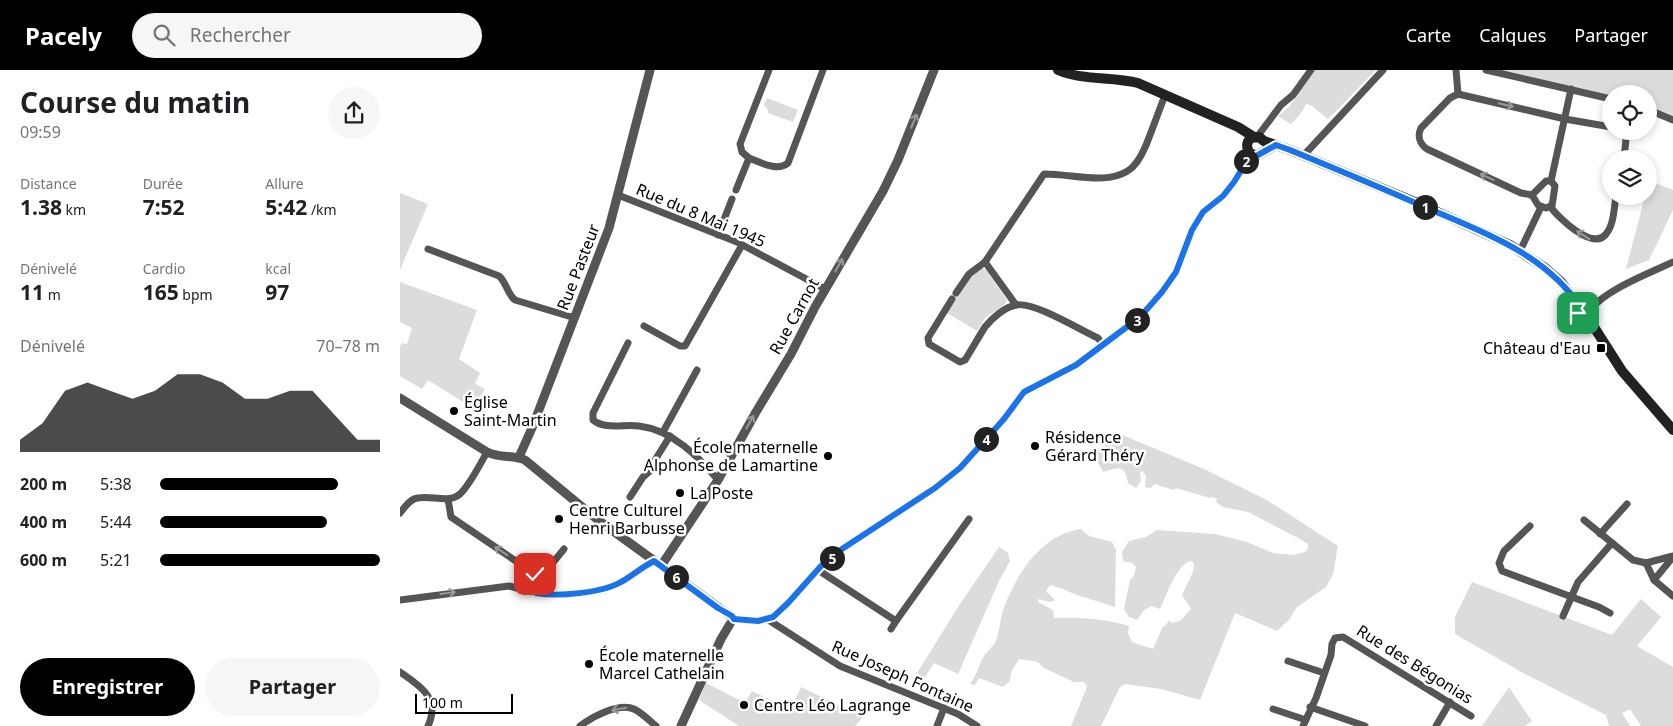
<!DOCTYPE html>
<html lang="fr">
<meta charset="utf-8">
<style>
:root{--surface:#fff;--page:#f6f6f6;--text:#202124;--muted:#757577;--accent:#000}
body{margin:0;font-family:"Noto Sans",sans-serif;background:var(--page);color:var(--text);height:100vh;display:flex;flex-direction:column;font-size:19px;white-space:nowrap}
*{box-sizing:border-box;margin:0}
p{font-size:16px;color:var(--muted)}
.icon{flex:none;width:28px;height:28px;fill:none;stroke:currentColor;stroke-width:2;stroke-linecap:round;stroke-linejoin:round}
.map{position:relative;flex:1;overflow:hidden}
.drawer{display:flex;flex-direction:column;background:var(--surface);width:400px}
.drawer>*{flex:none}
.buttons{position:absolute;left:1202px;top:15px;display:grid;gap:10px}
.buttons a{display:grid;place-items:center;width:55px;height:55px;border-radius:50%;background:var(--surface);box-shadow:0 2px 8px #0003;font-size:25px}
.scale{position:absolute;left:15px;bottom:12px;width:98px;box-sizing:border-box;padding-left:5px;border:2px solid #000;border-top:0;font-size:14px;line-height:18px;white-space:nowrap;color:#000;-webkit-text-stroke:4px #fff;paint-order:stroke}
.pin{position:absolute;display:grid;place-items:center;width:42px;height:42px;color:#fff;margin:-21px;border-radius:10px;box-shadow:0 2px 8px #0006}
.km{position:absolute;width:25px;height:25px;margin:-12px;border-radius:50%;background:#222;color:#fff;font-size:14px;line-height:25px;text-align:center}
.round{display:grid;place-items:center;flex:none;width:52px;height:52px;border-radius:26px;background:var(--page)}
.head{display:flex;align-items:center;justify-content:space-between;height:85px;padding:0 20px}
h1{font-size:28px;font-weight:700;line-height:38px}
.metrics{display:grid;grid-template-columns:repeat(3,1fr);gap:8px;height:85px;padding:5px 20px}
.metrics div{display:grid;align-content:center}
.metrics b{font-size:21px;font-weight:700}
.metrics small{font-size:14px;font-weight:400}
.metrics p{font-size:14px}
.chart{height:140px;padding:10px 20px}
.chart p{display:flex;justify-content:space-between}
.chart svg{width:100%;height:90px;margin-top:5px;fill:var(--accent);opacity:.7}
.cta{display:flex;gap:10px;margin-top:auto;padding:10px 20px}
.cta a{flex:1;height:58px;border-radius:30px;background:var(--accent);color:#fff;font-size:20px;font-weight:700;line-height:58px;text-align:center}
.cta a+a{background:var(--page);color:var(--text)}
ul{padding:0 20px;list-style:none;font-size:16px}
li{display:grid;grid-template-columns:80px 60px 1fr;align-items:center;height:38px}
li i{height:12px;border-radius:6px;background:var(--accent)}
header{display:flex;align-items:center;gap:30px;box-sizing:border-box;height:70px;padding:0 25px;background:var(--accent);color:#fff}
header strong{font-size:24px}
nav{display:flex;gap:28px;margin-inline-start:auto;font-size:18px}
.search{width:350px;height:45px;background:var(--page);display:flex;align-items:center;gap:12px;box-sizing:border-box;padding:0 18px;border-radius:28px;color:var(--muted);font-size:19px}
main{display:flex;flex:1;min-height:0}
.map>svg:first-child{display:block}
.green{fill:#dcdcdc}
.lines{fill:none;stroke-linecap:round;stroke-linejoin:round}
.minor{stroke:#555;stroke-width:7}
.tertiary{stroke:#555;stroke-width:9}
.secondary{stroke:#222;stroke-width:10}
.oneway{stroke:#999}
.route-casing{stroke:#fff;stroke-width:10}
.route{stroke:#1a73e8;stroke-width:6}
.poi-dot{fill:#000;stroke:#fff;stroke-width:2}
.labels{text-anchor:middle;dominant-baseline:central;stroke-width:5;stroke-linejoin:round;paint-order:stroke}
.street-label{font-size:16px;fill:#000;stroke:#fff}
.poi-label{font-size:16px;fill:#000;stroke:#fff;text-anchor:start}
</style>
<header>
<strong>Pacely</strong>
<div class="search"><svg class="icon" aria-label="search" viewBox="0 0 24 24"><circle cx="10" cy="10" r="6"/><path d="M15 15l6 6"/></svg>Rechercher</div>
<nav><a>Carte</a><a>Calques</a><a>Partager</a></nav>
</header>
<main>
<section class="drawer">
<div class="head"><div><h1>Course du matin</h1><p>09:59</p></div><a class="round"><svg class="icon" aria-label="share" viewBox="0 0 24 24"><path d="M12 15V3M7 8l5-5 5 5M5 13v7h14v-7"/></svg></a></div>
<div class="metrics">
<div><p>Distance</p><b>1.38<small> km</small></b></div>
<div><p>Durée</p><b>7:52</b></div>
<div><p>Allure</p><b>5:42<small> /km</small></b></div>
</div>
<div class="metrics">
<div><p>Dénivelé</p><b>11<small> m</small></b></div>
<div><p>Cardio</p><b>165<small> bpm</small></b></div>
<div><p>kcal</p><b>97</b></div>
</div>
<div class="chart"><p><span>Dénivelé</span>70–78 m</p>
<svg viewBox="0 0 160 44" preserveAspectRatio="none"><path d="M0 44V38L10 30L20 14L30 10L40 14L50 18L60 14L70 6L80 6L90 10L100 18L110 18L120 14L130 14L140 26L150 38L160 38V44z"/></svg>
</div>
<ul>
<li><b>200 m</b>5:38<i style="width:81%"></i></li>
<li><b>400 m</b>5:44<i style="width:76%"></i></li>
<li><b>600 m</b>5:21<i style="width:100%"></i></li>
</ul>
<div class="cta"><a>Enregistrer</a><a>Partager</a></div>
</section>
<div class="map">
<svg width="1273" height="656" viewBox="0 0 1273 656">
<rect width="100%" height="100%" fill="#fff"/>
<g class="green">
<polygon points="915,0 976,0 928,49 912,36 906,34 902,42 891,54 878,46 889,37"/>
<polygon points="1098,0 1273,0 1273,48 1249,38 1249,24 1211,24 1211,26"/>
<polygon points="367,28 398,40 393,52 368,43 368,40 364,35"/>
<polygon points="1249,111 1273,120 1273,140 1249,190 1226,199 1245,126 1249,126"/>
<polygon points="0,123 28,134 0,200"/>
<path d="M582,198l4,2 21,30 -3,5 -19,13 -8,13 -30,-18c8,-12 22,-40 35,-45z"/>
<polygon points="0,212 77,240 59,289 80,303 75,314 85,319 73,338 28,310 22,319 0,306 0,277 2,273 7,274 12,258 0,252"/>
<path d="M715,362l89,37 63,31 71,46 -5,28 -7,13 -29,20 -8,13 -12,11 -42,-18 -35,87 -39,-11 -36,-5 -5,3 -19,39h-30l16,-39 -3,-5h-10l-30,-14 -6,-6 -19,-3 -8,13 -1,9 -7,6 -24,-9 -4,7 -5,-1c8,-11 8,-18 14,-28 3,-5 9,-9 12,-15 4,-11 4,-23 8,-34 14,-35 37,-72 77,-78l8,7 23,6 4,8 -1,57 -41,-13 -11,-5 -13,-4 -4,6 9,9 -5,2 -12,-3v3l15,8 1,8c22,-1 55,1 75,8l-1,7 4,9 21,7 9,-21 8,-8 1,3 9,-2 11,-12 -9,-14 11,-23 1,-8 -2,-3c-15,1 -26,36 -32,48l-9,-3 -7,4 -7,10 -8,-3 -5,-8 6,-29 4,-4 2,-9 -4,-4 -9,-2 -1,-9 7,-11 17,-4 11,-7 58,4 32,8 26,11 21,2 11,-3 3,-4v-4l-8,-5 -52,-27 -25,-5 -7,-5 1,-3 -5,-2 -2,1 -34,-10 -2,2 -20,-6 -3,4 -6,-1 1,-11 -4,-5 -2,1 1,9 -5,7 -8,-5c-3,-19 -9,-16 -25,-11l-9,-16 2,-6 11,-6 -2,-3 1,-7z"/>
<polygon points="599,477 608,483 610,491 599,511 559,602 558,604 534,593 521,613 514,608 560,534"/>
<polygon points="1072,512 1212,565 1241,529 1261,547 1237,576 1273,597 1273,656 1241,656 1230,639 1222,643 1230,656 1209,656 1206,645 1125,604 1055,564 1055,547"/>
<polygon points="306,613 345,633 352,621 387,638 391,638 401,617 463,647 455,656 339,656 299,630"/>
<polygon points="1109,617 1132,651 1125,656 1082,656"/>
</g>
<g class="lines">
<g class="minor">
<polyline points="1056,0 1058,24"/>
<polyline points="1086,0 1211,29"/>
<polyline points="1249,40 1273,50"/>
<polyline points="1221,61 1226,69 1224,89"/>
<polyline points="857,67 881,35 893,25 911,0"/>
<polyline points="904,85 983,0"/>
<path d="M349,88c11,4 28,14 39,5l35,-93"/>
<polygon points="1146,111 1151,111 1155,116 1152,136 1146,138 1138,135 1132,125"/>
<polyline points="1151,111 1171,19"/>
<polyline points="336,120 349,88 342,82 340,74 369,0"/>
<polyline points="218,125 337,172 425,219"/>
<path d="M1132,125l-11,-2 -94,-44c-7,-5 -10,-13 -6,-21l29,-30 8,-4 107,25 46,8"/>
<path d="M1150,136c8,12 43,45 56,28 8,-9 8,-26 10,-38"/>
<polyline points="318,165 332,129"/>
<path d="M28,179l71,27c8,7 8,18 16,24l60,18"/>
<polyline points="1120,181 1141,137"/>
<polyline points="585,192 616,235"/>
<path d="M556,223l13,-19 16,-12 59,-88c18,0 36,4 54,4 33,0 42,-15 52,-43 5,-13 10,-27 15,-40"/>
<path d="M552,229l-24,39 1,6 31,18 5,-2c7,-11 13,-22 20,-33 7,-9 20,-20 31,-22 17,-4 64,25 82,33l5,7"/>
<path d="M1191,239c16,-20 59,-36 82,-47"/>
<polyline points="244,256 280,276 285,276 342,175"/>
<path d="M228,273l-35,70v7c12,10 31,4 46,6 33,4 59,30 79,54"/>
<polyline points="263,362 297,300"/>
<polyline points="230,427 243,407 251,400 255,390 270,366"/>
<polyline points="48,429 51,447 135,504 138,511"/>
<path d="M0,443c4,-5 8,-11 14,-14 14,-6 33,6 46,-5 9,-8 21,-31 27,-42"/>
<polyline points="1184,450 1233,490 1246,493 1273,486"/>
<polyline points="1130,456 1104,481 1099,493 1102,501 1199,537 1210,543"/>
<polyline points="1200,464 1227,434"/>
<polyline points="1246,493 1254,510 1273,487"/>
<polyline points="418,500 496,551 569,449"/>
<polyline points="1254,510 1273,526"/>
<polyline points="136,523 138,511 164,479"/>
<polyline points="0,530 109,516 141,524 151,525 204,520 222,512 243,496 254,491"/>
<polyline points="1163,546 1178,512 1212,473"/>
<polyline points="334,549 358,551 373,547 388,533 421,496 442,479 535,418 560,398 593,362 624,323 676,295 741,247 762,222 776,202 786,174 797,151 803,142 823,126 834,112 847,91 847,80"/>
<polyline points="367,549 440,596 558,644 577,656"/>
<polyline points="491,559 496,551"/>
<polyline points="888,591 924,603"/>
<path d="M0,602c20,14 41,26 28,54"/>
<polyline points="910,637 965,656"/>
<polyline points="873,639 906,650"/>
<path d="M180,656c12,-9 39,-24 54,-17 8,4 16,12 22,17"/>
<polyline points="537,656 544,638"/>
<polyline points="903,656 916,628 931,585 932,574 935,568 943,567 1071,646"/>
<polyline points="1036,656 1050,632"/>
</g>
<g class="tertiary">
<path d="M0,328l87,54c14,7 25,2 38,8l73,60 131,95"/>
<polyline points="119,387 132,358 209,158 250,0"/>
<polyline points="261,496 318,410 356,342 391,284 415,237 483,121 498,90 534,0"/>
<polyline points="281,656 321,569 330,554"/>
</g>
<g class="secondary">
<path d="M658,0c25,11 54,6 80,13l100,44 16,10"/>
<path d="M876,75l-20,11 -6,-3c-4,-5 -4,-11 1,-15l8,-1 5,4 26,9 130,54 90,41 35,23 16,14 20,26"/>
<polyline points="1181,238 1178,243 1180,249 1185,251 1191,249"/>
<path d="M1181,238l6,-1c5,2 7,7 4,12"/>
<polyline points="1191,249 1194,257 1222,301 1273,360"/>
</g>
</g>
<defs><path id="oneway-shaft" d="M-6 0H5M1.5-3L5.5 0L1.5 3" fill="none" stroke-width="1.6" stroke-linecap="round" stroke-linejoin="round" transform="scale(1.25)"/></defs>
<g class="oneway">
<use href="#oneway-shaft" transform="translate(1106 35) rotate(13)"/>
<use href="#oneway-shaft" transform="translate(514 51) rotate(-68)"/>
<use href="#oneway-shaft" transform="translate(1087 107) rotate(-155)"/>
<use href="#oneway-shaft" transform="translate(1183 165) rotate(-147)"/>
<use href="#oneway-shaft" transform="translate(439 195) rotate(-60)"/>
<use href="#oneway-shaft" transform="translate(350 352) rotate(-61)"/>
<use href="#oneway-shaft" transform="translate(101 481) rotate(-146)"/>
<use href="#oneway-shaft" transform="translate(48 523) rotate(-8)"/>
<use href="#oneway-shaft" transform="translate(219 639) rotate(171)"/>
</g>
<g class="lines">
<defs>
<path id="route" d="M135,504l3,7 -2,12c21,4 66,0 85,-11 11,-6 21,-15 33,-21l64,47 14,8 2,3 24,2 15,-4 15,-14 33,-37 21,-17 93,-61 25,-20 44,-49 20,-27 52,-27 64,-48 22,-25 14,-20 16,-42 11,-18 20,-16 11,-14 13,-21 29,-16 14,5c46,19 92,38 137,58 56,24 119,46 154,100l-3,5"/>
</defs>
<use href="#route" class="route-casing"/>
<use href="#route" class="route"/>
</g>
<g class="poi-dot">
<rect x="1196" y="273" width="10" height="10" rx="2.5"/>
<circle cx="54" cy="341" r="5"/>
<circle cx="635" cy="376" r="5"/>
<circle cx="428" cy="386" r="5"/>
<circle cx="280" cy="423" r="5"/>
<circle cx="159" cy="449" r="5"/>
<circle cx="189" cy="594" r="5"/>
<circle cx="344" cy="635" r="5"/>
</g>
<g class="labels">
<g class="street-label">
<text transform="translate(301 145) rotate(23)">Rue du 8 Mai 1945</text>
<text transform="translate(178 197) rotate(-69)">Rue Pasteur</text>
<text transform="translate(394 246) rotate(-61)">Rue Carnot</text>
<text transform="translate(1015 594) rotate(32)">Rue des Bégonias</text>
<text transform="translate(503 606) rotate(24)">Rue Joseph Fontaine</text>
</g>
<g class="poi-label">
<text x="1191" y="278" text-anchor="end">Château d'Eau</text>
<text x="64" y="332">Église<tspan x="64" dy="18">Saint-Martin</tspan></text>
<text x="645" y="367">Résidence<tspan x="645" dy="18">Gérard Théry</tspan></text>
<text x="418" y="377" text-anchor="end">École maternelle<tspan x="418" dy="18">Alphonse de Lamartine</tspan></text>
<text x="290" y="423">La Poste</text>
<text x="169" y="440">Centre Culturel<tspan x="169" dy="18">Henri Barbusse</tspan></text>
<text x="199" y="585">École maternelle<tspan x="199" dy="18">Marcel Cathelain</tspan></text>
<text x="354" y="635">Centre Léo Lagrange</text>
</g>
</g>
</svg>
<div class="buttons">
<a><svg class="icon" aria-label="locate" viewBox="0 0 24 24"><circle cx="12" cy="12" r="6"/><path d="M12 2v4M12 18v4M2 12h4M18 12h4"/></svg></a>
<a><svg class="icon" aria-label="layers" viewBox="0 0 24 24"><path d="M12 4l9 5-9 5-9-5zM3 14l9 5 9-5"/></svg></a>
</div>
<div class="scale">100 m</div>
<div class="pin" style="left:1178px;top:243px;background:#1e9e55"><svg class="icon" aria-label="arrive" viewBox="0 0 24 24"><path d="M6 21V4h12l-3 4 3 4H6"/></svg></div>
<div class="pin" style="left:135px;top:504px;background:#d93025"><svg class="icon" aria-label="check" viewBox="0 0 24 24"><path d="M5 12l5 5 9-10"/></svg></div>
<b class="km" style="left:1025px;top:137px">1</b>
<b class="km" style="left:846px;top:91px">2</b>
<b class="km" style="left:737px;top:250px">3</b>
<b class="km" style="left:586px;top:369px">4</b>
<b class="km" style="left:432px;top:488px">5</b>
<b class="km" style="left:276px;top:507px">6</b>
</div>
</main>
